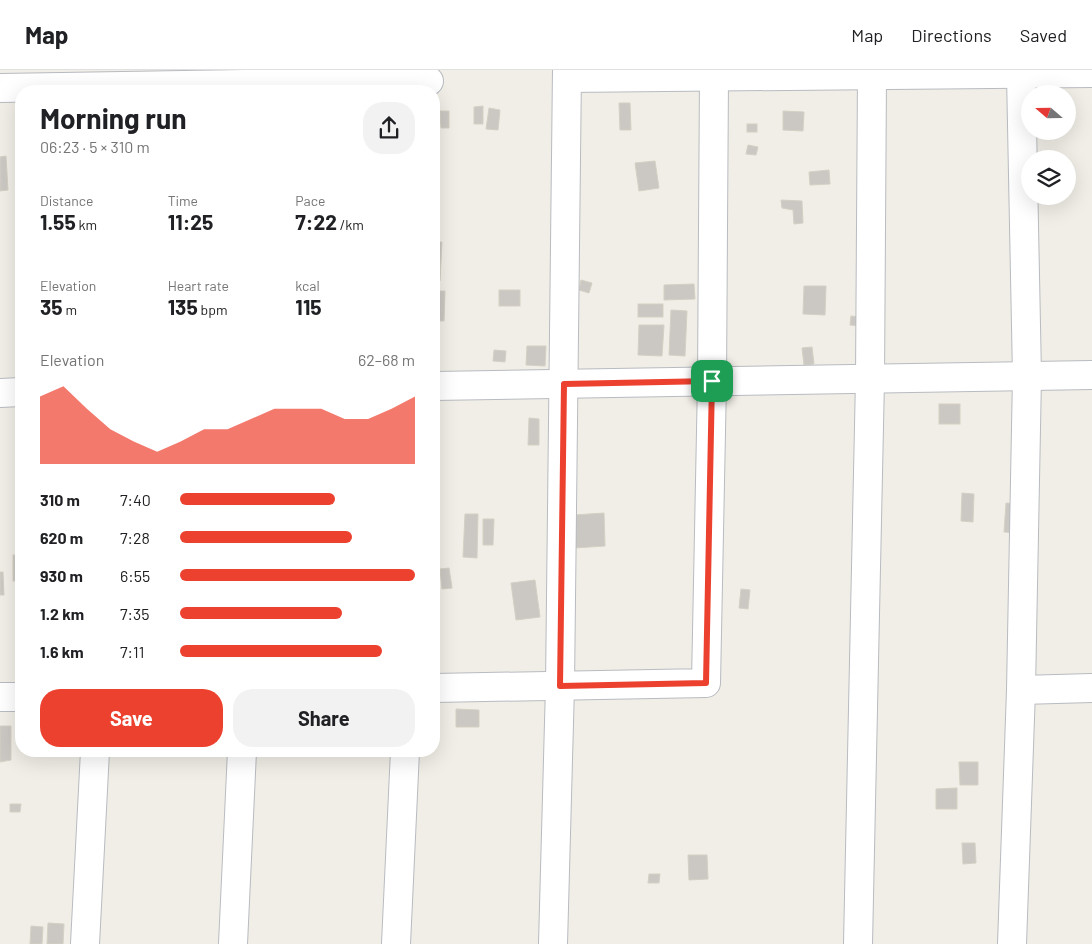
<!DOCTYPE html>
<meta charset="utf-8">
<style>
:root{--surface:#fff;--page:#f2f2f2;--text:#202124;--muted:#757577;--line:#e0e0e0;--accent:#ed412f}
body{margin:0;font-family:Barlow,sans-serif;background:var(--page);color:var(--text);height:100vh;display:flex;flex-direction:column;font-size:19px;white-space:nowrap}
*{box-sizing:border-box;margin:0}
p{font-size:16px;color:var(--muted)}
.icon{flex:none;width:28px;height:28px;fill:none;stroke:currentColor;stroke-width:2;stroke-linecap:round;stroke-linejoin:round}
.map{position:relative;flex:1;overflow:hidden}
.details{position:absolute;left:15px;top:15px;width:425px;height:672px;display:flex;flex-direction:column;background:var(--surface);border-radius:20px;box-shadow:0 5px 20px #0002}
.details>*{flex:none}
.needle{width:32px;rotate:290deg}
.buttons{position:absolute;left:1021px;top:15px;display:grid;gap:10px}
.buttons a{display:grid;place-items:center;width:55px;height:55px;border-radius:50%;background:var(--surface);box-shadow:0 5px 20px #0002;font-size:25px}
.pin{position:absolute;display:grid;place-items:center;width:42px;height:42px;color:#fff;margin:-21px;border-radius:10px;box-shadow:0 2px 8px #0006}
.round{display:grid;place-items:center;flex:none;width:52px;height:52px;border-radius:20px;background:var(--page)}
.summary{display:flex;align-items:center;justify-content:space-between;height:85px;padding:0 25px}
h1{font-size:28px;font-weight:700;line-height:38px}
.metrics{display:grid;grid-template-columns:repeat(3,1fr);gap:8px;height:85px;padding:5px 25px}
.metrics div{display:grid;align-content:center}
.metrics b{font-size:21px;font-weight:700}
.metrics small{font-size:14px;font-weight:400}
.metrics p{font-size:14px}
.chart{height:140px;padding:10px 25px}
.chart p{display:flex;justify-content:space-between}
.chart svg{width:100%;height:90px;margin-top:5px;fill:var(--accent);opacity:.7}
.action{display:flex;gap:10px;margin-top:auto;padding:10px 25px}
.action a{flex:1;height:58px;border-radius:20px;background:var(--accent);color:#fff;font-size:20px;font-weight:700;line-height:58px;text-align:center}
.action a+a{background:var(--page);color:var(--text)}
ul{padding:0 25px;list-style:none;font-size:16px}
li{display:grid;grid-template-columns:80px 60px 1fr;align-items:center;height:38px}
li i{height:12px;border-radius:6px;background:var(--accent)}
header{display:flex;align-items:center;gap:30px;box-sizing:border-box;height:70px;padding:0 25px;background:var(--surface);border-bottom:1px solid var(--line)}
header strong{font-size:24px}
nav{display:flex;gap:28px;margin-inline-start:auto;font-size:18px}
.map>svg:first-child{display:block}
.building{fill:#cbc8c3;stroke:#d5d0c4}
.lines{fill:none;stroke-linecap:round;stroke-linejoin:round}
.minor-casing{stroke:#b8bbc0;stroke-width:30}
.minor{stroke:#fff;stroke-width:28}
.route-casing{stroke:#fff;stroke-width:10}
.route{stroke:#ed412f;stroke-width:6}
</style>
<header>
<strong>Map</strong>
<nav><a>Map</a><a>Directions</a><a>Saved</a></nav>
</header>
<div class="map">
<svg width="1092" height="874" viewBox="0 0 1092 874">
<rect width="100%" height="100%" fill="#f0eee6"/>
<g class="building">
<polygon points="619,33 630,33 631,60 620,60"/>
<polygon points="483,36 483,54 474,54 474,37"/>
<polygon points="489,38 500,40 498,60 486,59"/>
<polygon points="440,41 449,41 449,58 441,58"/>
<polygon points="783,41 804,42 803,61 783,60"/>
<rect x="747" y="54" width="10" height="8"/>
<polygon points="748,75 758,77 756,85 746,84"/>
<polygon points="6,86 8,120 0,121 0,87"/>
<polygon points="655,91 659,118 639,121 635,93"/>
<polygon points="829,100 830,114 810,115 809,102"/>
<polygon points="781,130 802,131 803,153 794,154 793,140 782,138"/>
<polygon points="434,172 442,172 440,211 434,211"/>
<polygon points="581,210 592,213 589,223 579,220"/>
<polygon points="694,214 695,229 664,230 664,215"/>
<polygon points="804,216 826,216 825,245 803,244"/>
<rect x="499" y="220" width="21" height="16"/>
<polygon points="435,221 445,221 444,251 435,251"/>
<rect x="638" y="234" width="25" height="13"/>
<polygon points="671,240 687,241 685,286 669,285"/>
<polygon points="851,246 860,247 859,256 850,255"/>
<polygon points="639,255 664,255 662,286 638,285"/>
<polygon points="527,276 546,276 545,296 526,295"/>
<polygon points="812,277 814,294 804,295 802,278"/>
<polygon points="494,280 506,281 505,292 493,291"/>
<rect x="939" y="334" width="21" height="20"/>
<polygon points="529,348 539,349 539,375 528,375"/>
<polygon points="962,423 974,424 973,452 961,451"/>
<polygon points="1006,433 1018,434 1016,463 1004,462"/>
<polygon points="604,443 605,476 575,478 574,445"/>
<polygon points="465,444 478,444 477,488 463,487"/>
<polygon points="483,449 494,449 493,475 483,475"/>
<rect x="13" y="485" width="8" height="26"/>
<polygon points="449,498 452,518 442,519 440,499"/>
<polygon points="0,502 3,502 4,525 0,525"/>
<polygon points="535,510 540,547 516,550 511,513"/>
<polygon points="741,519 750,520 748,539 739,538"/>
<polygon points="456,639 479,640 479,657 456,657"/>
<polygon points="0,656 11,656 11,690 0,692"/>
<polygon points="959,692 978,692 978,715 960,715"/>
<polygon points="957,718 957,739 936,739 936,719"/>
<polygon points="10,734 21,734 20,742 10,742"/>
<polygon points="962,773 975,773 976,793 963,794"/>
<polygon points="688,785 707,785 708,809 689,810"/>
<polygon points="649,804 660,804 659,813 648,813"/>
<polygon points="48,853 64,854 63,874 47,874"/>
<polygon points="31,856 43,857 42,874 30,874"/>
</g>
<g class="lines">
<defs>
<g id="minor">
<polyline points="567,8 1092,3"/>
<polyline points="0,18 429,11"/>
<polyline points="434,316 1092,305"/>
<polyline points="0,323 21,322"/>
<polyline points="434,618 706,613 712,311 714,7"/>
<polyline points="1021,620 1092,618"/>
<polyline points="0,627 21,627"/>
<polyline points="85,874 95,681"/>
<polyline points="233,874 242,681"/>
<polyline points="396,874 405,681"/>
<polyline points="553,874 560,616 567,0"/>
<polyline points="858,874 870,309 872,6"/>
<polyline points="1012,874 1021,620 1027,306 1021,4"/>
</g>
</defs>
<use href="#minor" class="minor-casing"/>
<use href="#minor" class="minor"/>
</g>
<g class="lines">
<defs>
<polygon id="route" points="712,311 706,613 560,616 564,314"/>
</defs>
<use href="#route" class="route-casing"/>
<use href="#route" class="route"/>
</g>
</svg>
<div class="buttons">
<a><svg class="needle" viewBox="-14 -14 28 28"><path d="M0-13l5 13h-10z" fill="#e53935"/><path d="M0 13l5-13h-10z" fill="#757577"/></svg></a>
<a><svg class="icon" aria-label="layers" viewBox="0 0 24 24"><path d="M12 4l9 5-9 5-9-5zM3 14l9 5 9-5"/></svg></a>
</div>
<div class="pin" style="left:712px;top:311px;background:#1e9e55"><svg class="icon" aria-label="arrive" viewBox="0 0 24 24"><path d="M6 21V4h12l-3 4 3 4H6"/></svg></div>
<section class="details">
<div class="summary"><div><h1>Morning run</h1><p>06:23 · 5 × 310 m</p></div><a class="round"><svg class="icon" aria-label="share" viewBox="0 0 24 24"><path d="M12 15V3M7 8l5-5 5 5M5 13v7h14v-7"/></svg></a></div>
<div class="metrics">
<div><p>Distance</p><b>1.55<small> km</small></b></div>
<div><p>Time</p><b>11:25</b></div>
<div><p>Pace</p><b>7:22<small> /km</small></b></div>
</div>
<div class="metrics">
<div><p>Elevation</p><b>35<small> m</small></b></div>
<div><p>Heart rate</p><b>135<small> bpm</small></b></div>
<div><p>kcal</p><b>115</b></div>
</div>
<div class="chart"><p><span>Elevation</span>62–68 m</p>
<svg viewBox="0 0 160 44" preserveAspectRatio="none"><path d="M0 44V11L10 6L20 17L30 27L40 33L50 38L60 33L70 27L80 27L90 22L100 17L110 17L120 17L130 22L140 22L150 17L160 11V44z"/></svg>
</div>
<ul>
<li><b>310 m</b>7:40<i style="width:66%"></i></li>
<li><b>620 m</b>7:28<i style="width:73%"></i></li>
<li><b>930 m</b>6:55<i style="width:100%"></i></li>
<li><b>1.2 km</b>7:35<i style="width:69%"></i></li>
<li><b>1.6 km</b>7:11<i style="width:86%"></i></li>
</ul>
<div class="action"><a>Save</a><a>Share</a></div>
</section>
</div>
